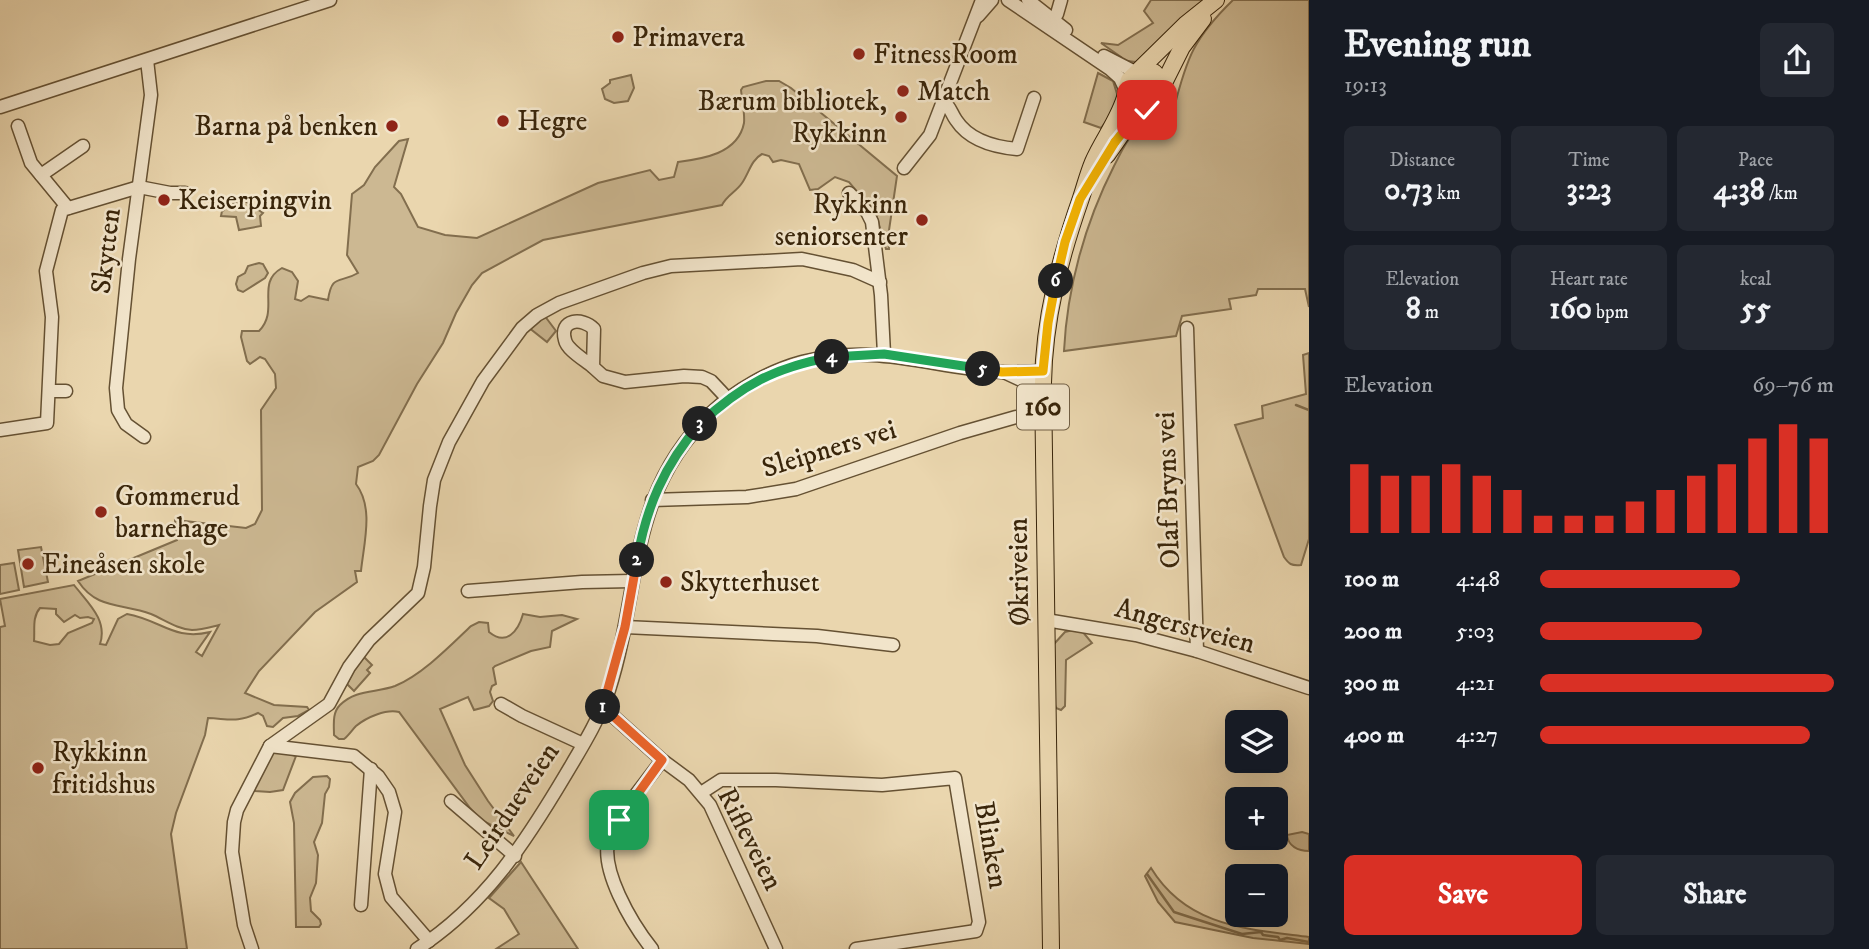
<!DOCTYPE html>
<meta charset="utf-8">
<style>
:root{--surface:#171b24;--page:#242831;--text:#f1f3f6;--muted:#9ea1a6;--accent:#d93025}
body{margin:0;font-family:"IM FELL DW Pica",serif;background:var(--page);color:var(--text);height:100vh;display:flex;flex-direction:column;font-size:26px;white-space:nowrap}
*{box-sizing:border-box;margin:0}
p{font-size:23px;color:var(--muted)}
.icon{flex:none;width:38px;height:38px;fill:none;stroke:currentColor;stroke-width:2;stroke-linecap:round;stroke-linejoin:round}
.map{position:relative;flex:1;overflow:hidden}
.sheet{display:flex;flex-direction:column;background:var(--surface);width:560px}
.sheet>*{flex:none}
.buttons{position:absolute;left:1225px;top:710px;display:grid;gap:14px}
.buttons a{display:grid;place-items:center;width:63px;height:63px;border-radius:10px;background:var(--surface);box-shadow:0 7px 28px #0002;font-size:35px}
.pin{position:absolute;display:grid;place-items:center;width:60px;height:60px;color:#fff;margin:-30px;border-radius:14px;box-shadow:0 4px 10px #0006}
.km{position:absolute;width:35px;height:35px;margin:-18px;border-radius:50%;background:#222;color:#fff;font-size:19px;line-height:35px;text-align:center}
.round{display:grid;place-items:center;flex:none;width:74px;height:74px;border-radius:10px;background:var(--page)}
.overview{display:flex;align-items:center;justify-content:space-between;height:119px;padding:0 35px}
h1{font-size:38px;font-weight:700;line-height:52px}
.metrics{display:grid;grid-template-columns:repeat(3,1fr);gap:10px;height:119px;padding:7px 35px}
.metrics div{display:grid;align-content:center;border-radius:10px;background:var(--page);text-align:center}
.metrics b{font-size:30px;font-weight:700}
.metrics small{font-size:19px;font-weight:400}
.metrics p{font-size:19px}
.chart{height:196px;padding:14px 35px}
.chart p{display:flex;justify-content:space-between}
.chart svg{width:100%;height:126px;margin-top:7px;stroke:var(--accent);stroke-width:6}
.cta{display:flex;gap:14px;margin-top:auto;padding:14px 35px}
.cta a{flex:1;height:80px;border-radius:10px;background:var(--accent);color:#fff;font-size:28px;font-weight:700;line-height:80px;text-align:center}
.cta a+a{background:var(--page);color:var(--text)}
ul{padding:0 35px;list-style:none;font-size:23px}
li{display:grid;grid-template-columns:112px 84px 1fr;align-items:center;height:52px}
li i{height:18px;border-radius:9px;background:var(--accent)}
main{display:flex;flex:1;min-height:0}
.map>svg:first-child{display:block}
.green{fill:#ccb892;stroke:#826e4e;stroke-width:2;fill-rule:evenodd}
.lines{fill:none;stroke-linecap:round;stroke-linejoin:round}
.stream{stroke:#7f6b4b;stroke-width:2.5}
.minor-casing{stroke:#655133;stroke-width:15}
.major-casing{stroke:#39250a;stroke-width:18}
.minor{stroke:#f1e4ca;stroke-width:12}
.major{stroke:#ead6ae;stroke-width:16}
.split-1-casing{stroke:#fff;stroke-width:14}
.split-2-casing{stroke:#fff;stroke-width:14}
.split-3-casing{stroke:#fff;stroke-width:14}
.split-4-casing{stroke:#fff;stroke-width:14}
.split-5-casing{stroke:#fff;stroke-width:14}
.split-6-casing{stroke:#fff;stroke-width:14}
.split-7-casing{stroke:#fff;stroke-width:14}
.split-8-casing{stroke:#fff;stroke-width:14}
.split-1{stroke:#f0652b;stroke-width:9}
.split-2{stroke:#f0652b;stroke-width:9}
.split-3{stroke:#22a559;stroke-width:9}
.split-4{stroke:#22a559;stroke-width:9}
.split-5{stroke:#22a559;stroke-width:9}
.split-6{stroke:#f5b400;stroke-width:9}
.split-7{stroke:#f5b400;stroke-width:9}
.split-8{stroke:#f5b400;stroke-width:9}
.poi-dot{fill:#8f2418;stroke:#f1e4ca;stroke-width:2.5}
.labels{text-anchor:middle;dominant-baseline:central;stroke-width:5;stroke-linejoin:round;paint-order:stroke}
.shield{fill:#f1e4ca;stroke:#705e44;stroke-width:2}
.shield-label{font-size:26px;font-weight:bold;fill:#39250a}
.poi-label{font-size:28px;fill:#39250a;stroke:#f1e4ca;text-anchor:start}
.street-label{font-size:28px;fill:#39250a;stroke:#f1e4ca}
</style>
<main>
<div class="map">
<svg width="1309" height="949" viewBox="0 0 1309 949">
<rect width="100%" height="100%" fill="#ead6ae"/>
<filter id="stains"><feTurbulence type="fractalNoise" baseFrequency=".00286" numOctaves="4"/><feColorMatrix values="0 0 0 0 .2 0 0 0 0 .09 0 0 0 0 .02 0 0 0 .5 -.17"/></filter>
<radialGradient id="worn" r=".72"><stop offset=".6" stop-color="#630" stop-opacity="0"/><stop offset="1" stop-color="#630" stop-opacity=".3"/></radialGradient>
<g class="green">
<polygon points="1151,0 1205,0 1136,62 1119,60 1121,57 1101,43 1118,45 1153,23 1144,11"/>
<path d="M1233,0h76v307l-4,-18h-47l-2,6 -27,4 2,10 -49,7 -6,20 -112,15c3,-63 21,-128 50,-185 6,-11 11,-24 19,-32 12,-12 26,-19 41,-26 13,-51 20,-70 59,-108z"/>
<polygon points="1098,73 1113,81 1118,97 1111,115 1101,128 1084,122"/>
<polygon points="631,75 634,88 628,101 614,103 605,99 602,89 610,83 610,80"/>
<path d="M766,81h13l12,7 106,88 -9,61 1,12h-3l-10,-35 -27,-32 -14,-5 -17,12 -8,1 -11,-26 -18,-4 -8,2 -4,-6 -7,-2c-11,6 -13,19 -20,29 -6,9 -15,12 -20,22l-179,35 -61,33 -10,12 -16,28 -13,30 -26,41 -38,71 -6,6 -15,6 -2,17c18,24 8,58 5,87h-6l2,11 -42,30 -56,59 -14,22 29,12 33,2 2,3 -11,6 -15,2 -10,9 -6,-1 -4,-10 -5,-3c-21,10 -28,6 -50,5l-3,17 -29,78 -5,21 16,115h-187v-322l5,-1 -5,-27 74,-14c14,18 34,35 26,59l6,1 12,-26 9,-5c34,6 47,27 83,18l-14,20 6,4 17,-31c-8,2 -18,5 -27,5 -15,-1 -27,-10 -41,-16 -29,-11 -54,-4 -73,-33l99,-41 -2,-20 71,8 9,-4 7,-14 -1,-100 15,-22 -1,-14 -10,-15 -5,-2 -10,7 -3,-3 -6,-24 1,-6h17c21,-21 -4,-48 23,-63l10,4 6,9 -3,18 6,2 8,-5 19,4c4,-27 12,-16 30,-27l-11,-18 5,-61 12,-9 11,-18 24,-26 9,-2 -14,48 7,7 17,33 27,8 32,3 121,-55 52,-13 9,10 15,-3 4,-15c24,-3 60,-8 66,-39 1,-10 -2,-23 -3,-33l2,-3zM40,608l16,1v5l8,8 11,-7 5,3 8,-1 6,2 -2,4 -24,10 -9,11 -9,1 -16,-4c1,-12 -2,-24 6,-33z"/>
<polygon points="245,201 263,213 260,216 261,226 239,230 236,217 221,216 222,211 224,210 225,205"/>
<polygon points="259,263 263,264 268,273 265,278 243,292 238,290 236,284 238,277 245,273 248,266"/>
<polygon points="544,315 556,331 547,342 528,327"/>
<path d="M1309,353v186l-8,26c-10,1 -12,-1 -17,-8l-49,-132 28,-7 -1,-12 44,-12 -3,-39z"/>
<polygon points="41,547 48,582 24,587 18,550"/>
<polygon points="14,563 19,590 0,594 0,565"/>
<path d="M523,614l17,3 22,-2 15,4 -25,12 -2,16 -19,4 -36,15 -2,2 3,16 -4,2 -2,6 3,9 -4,5 -15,4 -6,-13 -28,12 25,56 23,36 26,35 -33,-16 -11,-12 -71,-96c-13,-3 -32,5 -43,14 -4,4 -7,9 -12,13h-5l-5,-4c0,-10 -2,-22 6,-30 16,-16 36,-12 55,-19 27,-11 55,-40 76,-60l8,-4 9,1 1,9c17,14 29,0 34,-18z"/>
<polygon points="1073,630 1082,631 1092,643 1066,660 1065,706 1061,710 1056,708 1055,705 1054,644 1065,632"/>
<polygon points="362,655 372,665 367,670 370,673 354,691 347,684"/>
<polygon points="274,750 296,756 283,790 270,792 255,791 252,784"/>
<polygon points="327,776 330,779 329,787 325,794 322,823 314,842 318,855 316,883 310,898 311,911 320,920 321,924 319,927 296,927 294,823 290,802 295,793 313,777"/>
<path d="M1302,832l7,2v17c-11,0 -21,-5 -22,-16z"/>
<polygon points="521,862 578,949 496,949 519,934 504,909 489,898"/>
<path d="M1151,868c36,59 96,61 158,69v7l-56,-6 -78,-16 -17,-20 -13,-26z"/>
</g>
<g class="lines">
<g class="stream">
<polyline points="1296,405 1309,410"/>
<polyline points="1147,874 1174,912 1242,934 1261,932 1263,935 1278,937 1280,940 1287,938 1309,942"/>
</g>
<defs>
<g id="minor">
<polyline points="1008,0 1110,69 1120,78 1126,91"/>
<polyline points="1028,0 1066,30"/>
<polyline points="978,16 992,0"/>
<polyline points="1051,25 1057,14 1061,0"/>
<polyline points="1104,56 1137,73"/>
<path d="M943,101c7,5 8,12 13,19 13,20 38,27 61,29l17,-51"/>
<polyline points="0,107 330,0"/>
<polyline points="18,126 31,163 68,208"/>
<polyline points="904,168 930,135 982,0"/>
<polyline points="41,175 83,146"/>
<polyline points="849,193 867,212 872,222 881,295 884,354"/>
<polyline points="1187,328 1197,651"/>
<path d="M593,367c-8,-7 -26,-17 -28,-27 -6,-21 17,-23 29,-11l-1,38 10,9 22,6 59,-6 18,1 9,4 16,17"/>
<polyline points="1006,373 1021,380 1043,383"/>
<polyline points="50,391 66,391"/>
<polyline points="0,430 47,423 52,317 46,271 62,210 139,187 170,193 185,193"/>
<polyline points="144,437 126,424 118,410 116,388 129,259 151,95 147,60"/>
<polyline points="652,500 747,497 796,489 960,433 1016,417"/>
<polyline points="468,591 582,582 632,581"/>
<polyline points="1046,620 1136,635 1197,651 1309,688"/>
<polyline points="625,627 817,636 893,645"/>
<polyline points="501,704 522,716 583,744"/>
<polyline points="603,707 662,760 689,780 710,805 776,949"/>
<polyline points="270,746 354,756 378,776 389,792 395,812 385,874 391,897 429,941"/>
<polyline points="701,793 721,780 776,780 882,785 955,778 979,922 976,931 856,949"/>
<polyline points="451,801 515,856"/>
<polyline points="361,905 371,769"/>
<polyline points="252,949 244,925 232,852 234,822 237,810 270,746 329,704 349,667 369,640 418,593 424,567 430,506 434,480 449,442 483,381 522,328 537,315 559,303 643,273 671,266 802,259 853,270 880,282"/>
<path d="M417,949c68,-44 108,-106 149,-175 16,-27 33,-54 43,-84 33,-103 17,-195 102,-277 25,-23 58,-42 91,-51 75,-19 127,5 199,10 14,1 28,-1 42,-1"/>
<path d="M652,949c-19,-24 -55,-82 -42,-113 12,-27 35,-52 52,-76"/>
</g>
<g id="major">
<path d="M1140,72h14l10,11v15l-11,11c-19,4 -32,-11 -24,-29l57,-56 30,-24"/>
<polyline points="1164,83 1182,47 1203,19"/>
<polyline points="1107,155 1123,132 1147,110"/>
<path d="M1051,949l-8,-566c1,-64 17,-125 38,-185 4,-12 7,-24 12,-36 10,-23 27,-44 33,-68"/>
</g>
</defs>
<use href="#minor" class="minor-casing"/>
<use href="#major" class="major-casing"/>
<use href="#minor" class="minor"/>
<use href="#major" class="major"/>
</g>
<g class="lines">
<defs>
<polyline id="split-1" points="603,707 662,760 619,820"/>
<polyline id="split-2" points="603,707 625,627 637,560"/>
<path id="split-3" d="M637,560c9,-52 27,-95 63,-136"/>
<path id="split-4" d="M700,424c41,-39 76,-57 132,-67"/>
<polyline id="split-5" points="832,357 884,354 983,369"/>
<polyline id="split-6" points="983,369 1002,372 1043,371 1048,323 1056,281"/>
<polyline id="split-7" points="1056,281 1065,242 1080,199 1115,142"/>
<polyline id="split-8" points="1115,142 1123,132 1147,110"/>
</defs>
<use href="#split-1" class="split-1-casing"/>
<use href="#split-2" class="split-2-casing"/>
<use href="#split-3" class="split-3-casing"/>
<use href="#split-4" class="split-4-casing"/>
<use href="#split-5" class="split-5-casing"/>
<use href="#split-6" class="split-6-casing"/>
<use href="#split-7" class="split-7-casing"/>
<use href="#split-8" class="split-8-casing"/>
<use href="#split-1" class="split-1"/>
<use href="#split-2" class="split-2"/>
<use href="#split-3" class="split-3"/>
<use href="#split-4" class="split-4"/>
<use href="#split-5" class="split-5"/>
<use href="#split-6" class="split-6"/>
<use href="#split-7" class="split-7"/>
<use href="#split-8" class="split-8"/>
</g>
<g class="poi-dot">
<circle cx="618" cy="37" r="7"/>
<circle cx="859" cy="54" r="7"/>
<circle cx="903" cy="91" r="7"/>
<circle cx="901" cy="117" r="7"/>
<circle cx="503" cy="121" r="7"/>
<circle cx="392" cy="126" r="7"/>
<circle cx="164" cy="200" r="7"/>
<circle cx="922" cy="220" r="7"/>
<circle cx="101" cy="512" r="7"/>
<circle cx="28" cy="564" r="7"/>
<circle cx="666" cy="582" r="7"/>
<circle cx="38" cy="768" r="7"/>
</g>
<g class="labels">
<rect class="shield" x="1017" y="384.5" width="52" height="45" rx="5"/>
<g class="shield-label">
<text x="1043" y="407">160</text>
</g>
<g class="poi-label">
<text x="632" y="37">Primavera</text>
<text x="873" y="54">FitnessRoom</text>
<text x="917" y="91">Match</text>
<text x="887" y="101" text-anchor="end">Bærum bibliotek,<tspan x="887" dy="32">Rykkinn</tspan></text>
<text x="517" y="121">Hegre</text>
<text x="378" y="126" text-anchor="end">Barna på benken</text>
<text x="178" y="200">Keiserpingvin</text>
<text x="908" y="204" text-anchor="end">Rykkinn<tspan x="908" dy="32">seniorsenter</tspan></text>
<text x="115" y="496">Gommerud<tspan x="115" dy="32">barnehage</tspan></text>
<text x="42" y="564">Eineåsen skole</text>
<text x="680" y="582">Skytterhuset</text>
<text x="52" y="752">Rykkinn<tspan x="52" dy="32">fritidshus</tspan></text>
</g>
<g class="street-label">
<text transform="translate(106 251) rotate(-83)">Skytten</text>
<text transform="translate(829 449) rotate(-17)">Sleipners vei</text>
<text transform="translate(1168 490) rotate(-92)">Olaf Bryns vei</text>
<text transform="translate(1019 572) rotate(-91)">Økriveien</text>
<text transform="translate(1185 626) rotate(15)">Angerstveien</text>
<text transform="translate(512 806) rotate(-56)">Leirdueveien</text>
<text transform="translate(750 839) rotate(63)">Rifleveien</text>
<text transform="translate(991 845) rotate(80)">Blinken</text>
</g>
</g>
<rect width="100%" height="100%" filter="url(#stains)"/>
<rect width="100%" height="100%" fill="url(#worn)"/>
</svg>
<div class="buttons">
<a><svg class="icon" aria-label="layers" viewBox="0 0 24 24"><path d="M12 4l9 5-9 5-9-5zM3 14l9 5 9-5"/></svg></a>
<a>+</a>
<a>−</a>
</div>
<div class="pin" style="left:619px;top:820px;background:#1e9e55"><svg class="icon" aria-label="arrive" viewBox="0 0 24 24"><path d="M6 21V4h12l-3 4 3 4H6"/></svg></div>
<div class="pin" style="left:1147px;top:110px;background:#d93025"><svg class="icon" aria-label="check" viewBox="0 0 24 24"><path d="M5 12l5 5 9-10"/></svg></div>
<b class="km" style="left:603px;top:707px">1</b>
<b class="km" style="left:637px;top:560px">2</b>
<b class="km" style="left:700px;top:424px">3</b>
<b class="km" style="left:832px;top:357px">4</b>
<b class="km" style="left:983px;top:369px">5</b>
<b class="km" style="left:1056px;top:281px">6</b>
</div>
<section class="sheet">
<div class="overview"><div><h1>Evening run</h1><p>19:13</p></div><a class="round"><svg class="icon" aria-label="share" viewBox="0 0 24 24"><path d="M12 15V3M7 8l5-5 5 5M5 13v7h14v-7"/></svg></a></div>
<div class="metrics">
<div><p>Distance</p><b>0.73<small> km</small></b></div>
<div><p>Time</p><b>3:23</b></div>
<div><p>Pace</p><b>4:38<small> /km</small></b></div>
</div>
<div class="metrics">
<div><p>Elevation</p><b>8<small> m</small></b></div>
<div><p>Heart rate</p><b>160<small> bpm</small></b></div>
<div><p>kcal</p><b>55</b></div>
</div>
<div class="chart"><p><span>Elevation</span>69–76 m</p>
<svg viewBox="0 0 160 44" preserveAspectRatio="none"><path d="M5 44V20M15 44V24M25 44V24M35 44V20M45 44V24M55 44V29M65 44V38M75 44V38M85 44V38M95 44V33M105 44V29M115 44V24M125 44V20M135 44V11M145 44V6M155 44V11"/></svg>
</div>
<ul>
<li><b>100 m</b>4:48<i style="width:68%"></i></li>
<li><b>200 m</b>5:03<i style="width:55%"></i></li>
<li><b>300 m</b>4:21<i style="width:100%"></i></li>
<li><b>400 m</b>4:27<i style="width:92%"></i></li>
</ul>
<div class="cta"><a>Save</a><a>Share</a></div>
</section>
</main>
